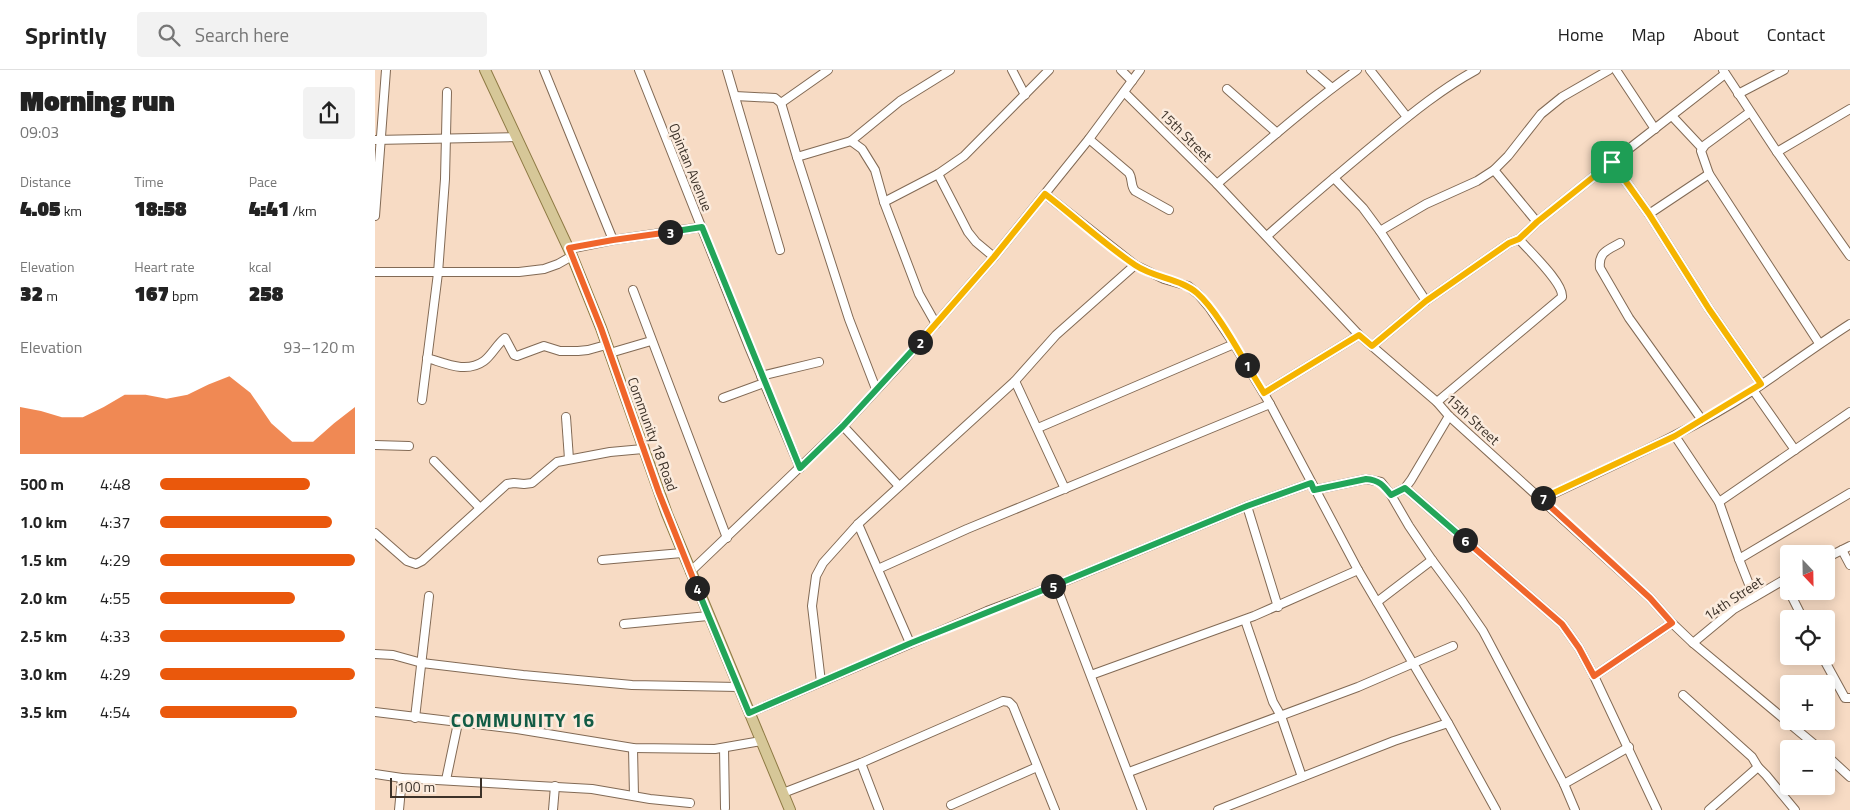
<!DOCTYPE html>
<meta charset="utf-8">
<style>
:root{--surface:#fff;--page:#f2f2f2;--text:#222;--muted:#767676;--line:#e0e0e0;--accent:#ea580c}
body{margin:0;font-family:"Titillium Web",sans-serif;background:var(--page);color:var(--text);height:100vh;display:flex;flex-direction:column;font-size:19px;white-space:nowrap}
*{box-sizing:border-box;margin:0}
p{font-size:16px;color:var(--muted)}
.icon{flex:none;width:28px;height:28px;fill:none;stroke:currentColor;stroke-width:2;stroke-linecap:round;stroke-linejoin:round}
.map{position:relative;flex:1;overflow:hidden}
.drawer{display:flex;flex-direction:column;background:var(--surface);width:375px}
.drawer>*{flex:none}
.needle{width:32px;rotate:158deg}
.fabs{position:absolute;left:1405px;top:475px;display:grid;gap:10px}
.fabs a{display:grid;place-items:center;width:55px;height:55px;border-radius:5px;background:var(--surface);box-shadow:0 2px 12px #0003;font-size:25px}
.scale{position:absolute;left:15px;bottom:12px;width:92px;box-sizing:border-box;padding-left:5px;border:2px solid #3c3229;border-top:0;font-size:14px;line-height:18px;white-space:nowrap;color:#3c3229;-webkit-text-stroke:4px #fbebdd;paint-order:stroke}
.pin{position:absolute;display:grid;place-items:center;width:42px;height:42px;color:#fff;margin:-21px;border-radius:10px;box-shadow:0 2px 8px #0006}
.km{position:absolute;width:25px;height:25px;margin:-12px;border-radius:50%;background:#222;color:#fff;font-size:14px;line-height:25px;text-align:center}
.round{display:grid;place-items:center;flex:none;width:52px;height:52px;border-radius:5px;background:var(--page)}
.head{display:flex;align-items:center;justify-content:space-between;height:85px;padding:0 20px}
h1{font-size:28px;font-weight:800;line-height:38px}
.figures{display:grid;grid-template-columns:repeat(3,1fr);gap:8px;height:85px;padding:5px 20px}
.figures div{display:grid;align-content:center}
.figures b{font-size:21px;font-weight:800}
.figures small{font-size:14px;font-weight:400}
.figures p{font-size:14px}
.chart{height:140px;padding:10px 20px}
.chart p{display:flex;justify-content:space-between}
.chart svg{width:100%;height:90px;margin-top:5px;fill:var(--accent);opacity:.7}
ul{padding:0 20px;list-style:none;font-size:16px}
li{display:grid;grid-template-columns:80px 60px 1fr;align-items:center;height:38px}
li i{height:12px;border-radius:6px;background:var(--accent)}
header{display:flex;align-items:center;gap:30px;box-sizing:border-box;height:70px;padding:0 25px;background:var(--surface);border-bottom:1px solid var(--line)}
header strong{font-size:24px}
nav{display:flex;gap:28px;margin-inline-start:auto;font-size:18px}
.search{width:350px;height:45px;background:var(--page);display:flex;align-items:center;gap:12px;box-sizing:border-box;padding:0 18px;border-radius:5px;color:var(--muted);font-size:19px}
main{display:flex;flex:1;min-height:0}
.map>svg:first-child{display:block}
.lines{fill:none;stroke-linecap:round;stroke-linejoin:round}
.minor-casing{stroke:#826a55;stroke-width:10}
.major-casing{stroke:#8e7a44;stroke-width:12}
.minor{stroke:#fff;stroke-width:8}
.major{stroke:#d6c798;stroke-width:10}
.split-1-casing{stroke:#fff;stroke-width:10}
.split-2-casing{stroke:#fff;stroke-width:10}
.split-3-casing{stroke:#fff;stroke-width:10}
.split-4-casing{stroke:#fff;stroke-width:10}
.split-5-casing{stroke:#fff;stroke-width:10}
.split-6-casing{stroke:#fff;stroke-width:10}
.split-7-casing{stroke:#fff;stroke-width:10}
.split-8-casing{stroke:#fff;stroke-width:10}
.split-1{stroke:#f5b400;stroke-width:6}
.split-2{stroke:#f5b400;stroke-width:6}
.split-3{stroke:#22a559;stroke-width:6}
.split-4{stroke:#f0652b;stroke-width:6}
.split-5{stroke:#22a559;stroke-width:6}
.split-6{stroke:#22a559;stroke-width:6}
.split-7{stroke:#f0652b;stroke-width:6}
.split-8{stroke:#f5b400;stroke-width:6}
.labels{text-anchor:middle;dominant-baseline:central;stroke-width:5;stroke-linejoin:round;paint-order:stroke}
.street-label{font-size:14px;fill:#3c3229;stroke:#fbebdd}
.district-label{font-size:19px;font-weight:bold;letter-spacing:1px;fill:#125c45;stroke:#fbebdd}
</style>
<header>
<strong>Sprintly</strong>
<div class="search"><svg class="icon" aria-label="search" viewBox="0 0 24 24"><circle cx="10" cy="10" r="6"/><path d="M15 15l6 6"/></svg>Search here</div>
<nav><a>Home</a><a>Map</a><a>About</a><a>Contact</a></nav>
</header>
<main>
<section class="drawer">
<div class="head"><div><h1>Morning run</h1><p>09:03</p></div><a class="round"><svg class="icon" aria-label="share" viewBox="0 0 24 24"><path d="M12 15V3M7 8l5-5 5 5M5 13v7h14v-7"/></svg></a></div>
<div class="figures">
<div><p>Distance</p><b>4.05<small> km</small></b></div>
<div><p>Time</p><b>18:58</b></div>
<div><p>Pace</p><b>4:41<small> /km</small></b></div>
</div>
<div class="figures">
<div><p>Elevation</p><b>32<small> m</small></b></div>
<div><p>Heart rate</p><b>167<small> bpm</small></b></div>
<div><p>kcal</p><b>258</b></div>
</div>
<div class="chart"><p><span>Elevation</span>93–120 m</p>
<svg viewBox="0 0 160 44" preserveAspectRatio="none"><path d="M0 44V21L10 23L20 26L30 26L40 21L50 15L60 15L70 17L80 15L90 10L100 6L110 14L120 29L130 38L140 38L150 29L160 21V44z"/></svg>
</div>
<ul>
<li><b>500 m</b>4:48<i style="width:77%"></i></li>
<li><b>1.0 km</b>4:37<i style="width:88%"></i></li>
<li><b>1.5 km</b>4:29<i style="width:100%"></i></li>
<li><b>2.0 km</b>4:55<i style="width:69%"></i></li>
<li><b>2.5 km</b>4:33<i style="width:95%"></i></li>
<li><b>3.0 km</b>4:29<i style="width:100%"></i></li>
<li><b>3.5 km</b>4:54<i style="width:70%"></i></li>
</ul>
</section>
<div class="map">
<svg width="1475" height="740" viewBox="0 0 1475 740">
<rect width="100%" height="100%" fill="#f7dbc4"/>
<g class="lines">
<defs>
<g id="minor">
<polyline points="169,0 238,170"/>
<polyline points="264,0 374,277 425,398"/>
<polyline points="352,0 405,180"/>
<polyline points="637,0 650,25"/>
<polyline points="746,0 757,11"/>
<polyline points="936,0 957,18"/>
<polyline points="995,0 1032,47"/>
<polyline points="1241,0 1280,59"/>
<polyline points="1348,0 1402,82 1475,186"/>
<polyline points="852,19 902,63"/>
<polyline points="749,22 842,114 984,265 1062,332 1074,346 1275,528 1297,553 1318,573 1445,679"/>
<polyline points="1363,24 1409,0"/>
<polyline points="360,26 400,28 406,33 422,87 474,249 501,319"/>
<polyline points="406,33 453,0"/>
<polyline points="1375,42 1330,75 1326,81 1334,104 1444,273"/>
<polyline points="1297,46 1327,78"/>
<path d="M714,69l40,34c4,6 1,12 6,18l34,19"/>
<polyline points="0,70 141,67"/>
<polyline points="476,71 487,79 500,100 509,132 544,224 561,254"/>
<polyline points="1402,82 1475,39"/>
<polyline points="422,87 476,71 525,31 575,0"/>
<polyline points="1237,92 1274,144 1334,239 1386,314"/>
<polyline points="1119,100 1162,152"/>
<polyline points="563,104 593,162 601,172 619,187"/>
<polyline points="959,108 988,138 1005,161 1051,231"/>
<path d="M842,114c46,-39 91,-79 140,-114"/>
<polyline points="670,124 760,195 789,209 813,216 823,224 834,237 859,274 895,334 983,500 1073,653 1121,740"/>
<polyline points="509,132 563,104 589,86 674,0"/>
<polyline points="1274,144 1334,104"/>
<polyline points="0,146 11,0"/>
<polyline points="1005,161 1051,134 1102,111 1119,100 1133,86 1166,44 1187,27 1234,0"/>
<path d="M892,166c38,-34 77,-67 116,-99 29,-24 60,-49 93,-67"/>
<path d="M1245,173c-12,7 -22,9 -20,25l29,50 73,102"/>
<polyline points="194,179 238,170 327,157"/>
<polyline points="0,202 144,202 169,199 183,194 197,186"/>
<polyline points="258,220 352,468"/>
<polyline points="997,276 1051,231 1134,173 1144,169 1162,152 1237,92 1350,4"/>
<polyline points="235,283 276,271"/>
<path d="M52,288c18,5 39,16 57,3 8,-6 13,-17 21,-23l9,17 3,1 27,-10 16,5h18l10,-1 18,-5"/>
<polyline points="386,306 444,292"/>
<polyline points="640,311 690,419"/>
<polyline points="1378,320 1420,380"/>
<polyline points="889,323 984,265"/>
<polyline points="348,328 389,313"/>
<polyline points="47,330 63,203 70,109 72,22"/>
<path d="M1062,332l125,-105c2,-14 -34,-47 -43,-58"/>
<polyline points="191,347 194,389"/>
<polyline points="468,356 524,416"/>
<polyline points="663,358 859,274"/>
<polyline points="1300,366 1344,432 1364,489 1379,527"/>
<polyline points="0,375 34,376"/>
<polyline points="59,391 105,438"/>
<polyline points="1030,418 1187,554 1204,578 1219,606 1282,740"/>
<polyline points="939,420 991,409 1006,412 1016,425 1034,456 1057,490 1088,532 1108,561 1189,714 1200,740"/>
<polyline points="1016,425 1030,418 1036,410 1074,346"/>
<path d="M1167,429c71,-34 144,-65 210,-108 33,-22 65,-46 98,-67"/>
<polyline points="1344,432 1475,342"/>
<polyline points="872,436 903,537"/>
<polyline points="483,454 535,573"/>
<polyline points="0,463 32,491 41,494 47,491 132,414 139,413 149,414 157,413 182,392 235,382 268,379"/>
<polyline points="1467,480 1475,495"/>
<polyline points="1451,488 1475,476"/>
<polyline points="1364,489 1475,423"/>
<polyline points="227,490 307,483"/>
<polyline points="503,499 592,459 895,334"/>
<polyline points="315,502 468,356 530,289 619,187 714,69 765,0"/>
<polyline points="681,515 767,740"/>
<polyline points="1414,521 1428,549"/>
<polyline points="1002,532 1057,490"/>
<polyline points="870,550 898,632 906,646 927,707"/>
<polyline points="249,554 333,546"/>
<polyline points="1318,573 1359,539 1414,507"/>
<polyline points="0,584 18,585 47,593 148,605 257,615 363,617"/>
<polyline points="1447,586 1470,628 1475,628"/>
<polyline points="716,605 879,546 983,500"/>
<polyline points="1219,606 1297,553"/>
<polyline points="446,612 437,536 441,506 448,493 483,454 640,311 681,265 760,195"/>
<polyline points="1308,625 1377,687 1383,697"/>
<polyline points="0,642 142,659 258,678 340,679 386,671"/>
<polyline points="374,643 612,541 681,515 872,436 936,413"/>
<polyline points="40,648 54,526"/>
<polyline points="258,678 259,726"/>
<polyline points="349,678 350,738"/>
<polyline points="1451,685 1475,707"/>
<polyline points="486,693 504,740"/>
<polyline points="754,702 983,617 1078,576"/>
<polyline points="0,704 27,708 217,719 275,729 315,733"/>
<polyline points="71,710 83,653"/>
<polyline points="1189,714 1254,677"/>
<polyline points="408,723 486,693 628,631 634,632 638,636 680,740"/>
<polyline points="576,735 662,697"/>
<polyline points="24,740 27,708"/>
<polyline points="178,740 180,716"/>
<polyline points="843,740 1019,671 1073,653"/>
<polyline points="1334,740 1383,697 1391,705 1420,740"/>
</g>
<polyline id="major" points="110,0 197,186 226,258 292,444 415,740"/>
</defs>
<use href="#minor" class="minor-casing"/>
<use href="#major" class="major-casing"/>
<use href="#minor" class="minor"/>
<use href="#major" class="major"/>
</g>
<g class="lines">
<defs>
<polyline id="split-1" points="872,295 889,323 984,265 997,276 1051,231 1134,173 1144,169 1162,152 1237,92"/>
<path id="split-2" d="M545,272l74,-85 51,-63c30,23 59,50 90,71 19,13 46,14 62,28 18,16 37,50 50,72"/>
<polyline id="split-3" points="295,162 327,157 425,398 468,356 545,272"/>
<polyline id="split-4" points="295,162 238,170 194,178 226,258 284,423 322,518"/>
<polyline id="split-5" points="322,518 374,643 536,573 678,516"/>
<path id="split-6" d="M678,516l194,-80 64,-23 3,7 52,-11c13,1 17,6 25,16l14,-7 60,52"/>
<polyline id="split-7" points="1090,470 1187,554 1204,578 1219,606 1297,553 1275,528 1167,429 1168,428"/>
<polyline id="split-8" points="1168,428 1300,366 1386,314 1334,239 1274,144 1237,92"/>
</defs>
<use href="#split-1" class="split-1-casing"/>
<use href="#split-2" class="split-2-casing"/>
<use href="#split-3" class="split-3-casing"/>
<use href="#split-4" class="split-4-casing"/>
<use href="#split-5" class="split-5-casing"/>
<use href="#split-6" class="split-6-casing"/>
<use href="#split-7" class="split-7-casing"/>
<use href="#split-8" class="split-8-casing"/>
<use href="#split-1" class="split-1"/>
<use href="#split-2" class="split-2"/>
<use href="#split-3" class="split-3"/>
<use href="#split-4" class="split-4"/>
<use href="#split-5" class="split-5"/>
<use href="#split-6" class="split-6"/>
<use href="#split-7" class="split-7"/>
<use href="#split-8" class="split-8"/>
</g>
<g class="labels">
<g class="street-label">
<text transform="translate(811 65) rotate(45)">15th Street</text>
<text transform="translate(316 97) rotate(68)">Opintan Avenue</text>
<text transform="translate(1098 349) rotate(43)">15th Street</text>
<text transform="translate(278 364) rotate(70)">Community 18 Road</text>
<text transform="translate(1358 528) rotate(-34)">14th Street</text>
</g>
<g class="district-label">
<text x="148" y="649">COMMUNITY 16</text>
</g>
</g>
</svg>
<div class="fabs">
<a><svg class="needle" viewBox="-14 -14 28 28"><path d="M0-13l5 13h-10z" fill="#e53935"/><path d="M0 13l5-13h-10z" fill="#767676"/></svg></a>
<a><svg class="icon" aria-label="locate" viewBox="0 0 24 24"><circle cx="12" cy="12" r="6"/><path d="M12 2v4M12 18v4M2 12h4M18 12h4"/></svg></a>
<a>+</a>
<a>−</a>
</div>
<div class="scale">100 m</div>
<div class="pin" style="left:1237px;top:92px;background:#1e9e55"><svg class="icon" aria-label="arrive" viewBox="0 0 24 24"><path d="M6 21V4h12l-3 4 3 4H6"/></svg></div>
<b class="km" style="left:872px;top:295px">1</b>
<b class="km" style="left:545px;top:272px">2</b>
<b class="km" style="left:295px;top:162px">3</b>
<b class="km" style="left:322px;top:518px">4</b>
<b class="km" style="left:678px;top:516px">5</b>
<b class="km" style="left:1090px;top:470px">6</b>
<b class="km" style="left:1168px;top:428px">7</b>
</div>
</main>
